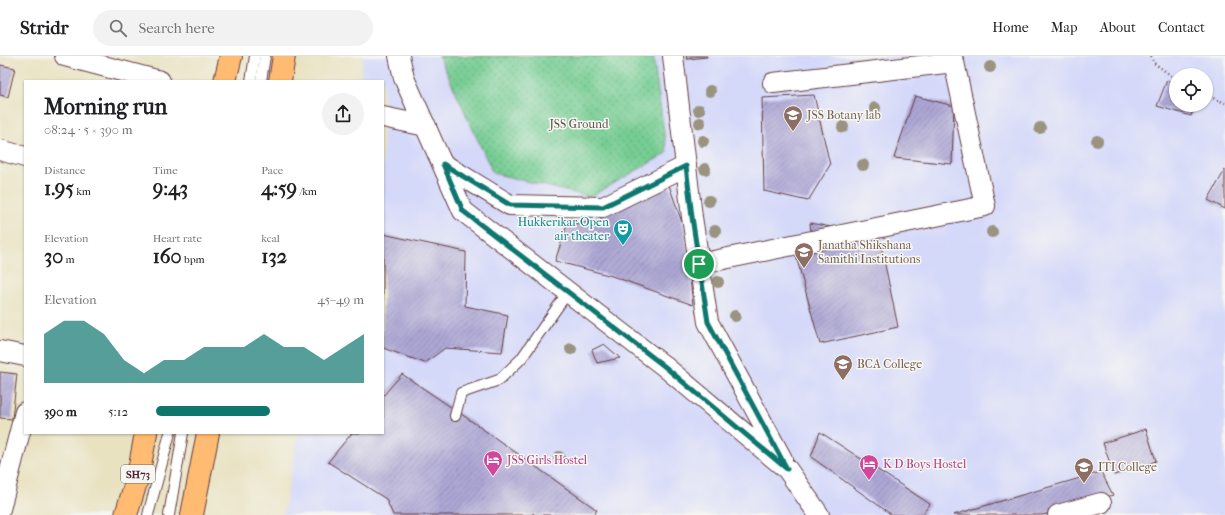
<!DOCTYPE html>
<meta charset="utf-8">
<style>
:root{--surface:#fff;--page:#f2f2f2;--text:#202124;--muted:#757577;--line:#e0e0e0;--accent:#0f766e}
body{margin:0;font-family:"IM FELL French Canon",serif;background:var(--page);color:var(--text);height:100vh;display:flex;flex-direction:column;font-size:15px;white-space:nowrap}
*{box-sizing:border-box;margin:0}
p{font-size:13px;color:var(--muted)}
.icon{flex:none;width:22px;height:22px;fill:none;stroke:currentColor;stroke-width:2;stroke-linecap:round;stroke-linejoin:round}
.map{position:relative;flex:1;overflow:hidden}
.side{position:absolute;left:24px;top:24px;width:360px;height:354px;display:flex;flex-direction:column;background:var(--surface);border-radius:0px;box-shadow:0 1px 3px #0004}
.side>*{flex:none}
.controls{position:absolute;left:1169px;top:12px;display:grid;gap:8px}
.controls a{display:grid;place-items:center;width:44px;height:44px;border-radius:50%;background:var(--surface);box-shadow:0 1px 3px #0004;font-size:20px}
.pin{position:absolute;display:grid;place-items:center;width:34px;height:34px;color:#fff;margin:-17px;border:2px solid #fff;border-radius:50%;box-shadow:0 1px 4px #0007}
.round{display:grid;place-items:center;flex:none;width:42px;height:42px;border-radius:21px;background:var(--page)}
.headline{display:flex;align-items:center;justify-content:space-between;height:68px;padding:0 20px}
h1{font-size:22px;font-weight:700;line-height:30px}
.metrics{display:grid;grid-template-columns:repeat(3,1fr);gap:6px;height:68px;padding:4px 20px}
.metrics div{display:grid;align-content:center}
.metrics b{font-size:20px;font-weight:700}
.metrics small{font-size:11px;font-weight:400}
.metrics p{font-size:11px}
.chart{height:112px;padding:8px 20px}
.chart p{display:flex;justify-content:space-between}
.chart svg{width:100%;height:72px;margin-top:4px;fill:var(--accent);opacity:.7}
ul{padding:0 20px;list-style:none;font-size:13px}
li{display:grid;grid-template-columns:64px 48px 1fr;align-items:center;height:30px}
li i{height:10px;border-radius:5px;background:var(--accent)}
header{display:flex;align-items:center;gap:24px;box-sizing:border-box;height:56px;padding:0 20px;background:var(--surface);border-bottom:1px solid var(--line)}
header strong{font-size:19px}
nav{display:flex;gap:22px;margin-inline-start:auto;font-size:14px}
.search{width:280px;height:36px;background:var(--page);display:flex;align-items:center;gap:10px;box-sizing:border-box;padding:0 14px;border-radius:22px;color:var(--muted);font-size:15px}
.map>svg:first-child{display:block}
.built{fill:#d4d8f9;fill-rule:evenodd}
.park{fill:url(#park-dots);stroke:#60765f}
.building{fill:url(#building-hatch)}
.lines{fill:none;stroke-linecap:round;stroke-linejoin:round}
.lane-casing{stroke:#623c42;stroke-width:12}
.street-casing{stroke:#623c42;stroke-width:22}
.primary-casing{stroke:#623c42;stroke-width:24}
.path{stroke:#623c42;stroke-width:2.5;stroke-dasharray:1 3;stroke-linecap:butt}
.lane{stroke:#fff;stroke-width:10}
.street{stroke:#fff;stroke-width:20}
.primary{stroke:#ffbb71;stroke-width:22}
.tree{fill:#999380}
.route-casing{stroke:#fff;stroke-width:8}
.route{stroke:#0f766e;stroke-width:5}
.labels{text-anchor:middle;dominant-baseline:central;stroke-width:3;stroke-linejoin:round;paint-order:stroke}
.shield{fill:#f6f6f2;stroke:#7e6067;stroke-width:1}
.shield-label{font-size:11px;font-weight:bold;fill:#4a1f2b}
.education-label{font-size:12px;fill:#785e54;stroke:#f6f6f2;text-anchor:start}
.park-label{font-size:12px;fill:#57534a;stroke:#f6f6f2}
.culture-label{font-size:12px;fill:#0d838f;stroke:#f6f6f2;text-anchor:end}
.hotel-label{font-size:12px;fill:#b23c85;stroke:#f6f6f2;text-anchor:start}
</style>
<header>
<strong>Stridr</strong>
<div class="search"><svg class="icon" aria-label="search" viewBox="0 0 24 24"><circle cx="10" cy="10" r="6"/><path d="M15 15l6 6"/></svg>Search here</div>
<nav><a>Home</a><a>Map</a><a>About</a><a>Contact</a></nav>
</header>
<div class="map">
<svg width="1225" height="459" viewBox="0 0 1225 459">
<defs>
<pattern id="park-dots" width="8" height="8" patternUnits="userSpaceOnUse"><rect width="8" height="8" fill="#76cd93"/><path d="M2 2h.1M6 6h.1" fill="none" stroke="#63a678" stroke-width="1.8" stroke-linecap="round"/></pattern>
<pattern id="building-hatch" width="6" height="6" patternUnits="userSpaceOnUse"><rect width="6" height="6" fill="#ada7d5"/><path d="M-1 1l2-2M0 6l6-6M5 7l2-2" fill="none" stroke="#8f87ad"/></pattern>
</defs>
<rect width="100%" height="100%" fill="#f6f6f2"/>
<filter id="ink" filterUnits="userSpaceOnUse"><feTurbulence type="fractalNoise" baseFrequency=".025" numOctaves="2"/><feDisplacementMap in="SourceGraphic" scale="8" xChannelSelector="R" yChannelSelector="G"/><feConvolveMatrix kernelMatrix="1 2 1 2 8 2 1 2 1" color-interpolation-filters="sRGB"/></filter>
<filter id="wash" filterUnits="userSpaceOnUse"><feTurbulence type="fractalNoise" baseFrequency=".012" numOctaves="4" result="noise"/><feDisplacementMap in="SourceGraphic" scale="16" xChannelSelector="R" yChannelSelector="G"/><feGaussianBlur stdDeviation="0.9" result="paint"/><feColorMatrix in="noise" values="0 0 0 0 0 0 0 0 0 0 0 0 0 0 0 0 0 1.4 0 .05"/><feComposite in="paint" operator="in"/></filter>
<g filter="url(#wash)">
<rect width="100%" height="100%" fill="#e9e2c1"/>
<path class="built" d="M363,0h862v459h-942l16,-82h84v-352h-23zM1176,19h30v30h-30z"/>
<polygon class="park" points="439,0 653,0 667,97 590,141 493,117"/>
<g id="blocks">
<g class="building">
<polygon points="686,0 707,0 707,1 687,3"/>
<polygon points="0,9 15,12 8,41 0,39"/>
<polygon points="1167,24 1176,28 1176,49 1195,49 1191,60 1157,50"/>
<polygon points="814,39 830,109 808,145 764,135 762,42"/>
<polygon points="915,40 954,50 952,108 894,102"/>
<polygon points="1225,114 1225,153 1208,144"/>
<polygon points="664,115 685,175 693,249 612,220 555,205 567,169 599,165"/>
<polygon points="810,167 879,180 898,271 820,288 796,200 813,193"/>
<polygon points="383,178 466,196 465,250 508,259 502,296 445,292 425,307 383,292"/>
<polygon points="604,288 620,302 597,307 592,294"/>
<polygon points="0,316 17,318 12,363 0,362"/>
<polygon points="402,318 467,362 597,454 594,459 535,459 533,457 532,459 393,459 386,443 328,406 352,377 383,377 383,340"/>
<polygon points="1146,373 1156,405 1114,419 1103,387"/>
<polygon points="820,376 930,448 922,459 892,459 811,401"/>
<polygon points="1101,416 1113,439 1043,459 953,459"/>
</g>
</g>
</g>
<g filter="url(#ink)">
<use href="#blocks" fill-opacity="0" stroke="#623c42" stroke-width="1"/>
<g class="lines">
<defs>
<g id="lane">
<polyline points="251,25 255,0"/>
<polyline points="261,25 265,0"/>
<polyline points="455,360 461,337 499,324 521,303 568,236"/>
<polyline points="148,459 170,377"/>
<polyline points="169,459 183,377"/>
</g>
<g id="street">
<polyline points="65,0 160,25"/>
<polyline points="399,0 404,22 463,155 664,310 787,413 819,459"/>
<polyline points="673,0 692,161 708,266 782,403"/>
<polyline points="383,61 426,70"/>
<polyline points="0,94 25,101"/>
<polyline points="443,108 510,149 603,151 686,110"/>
<polyline points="699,208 985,150 954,6 773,27"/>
<polyline points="0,295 25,300"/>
<polyline points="0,453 25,356"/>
<polyline points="1058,459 1101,447"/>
</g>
<g id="primary">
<polyline points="225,25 231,0"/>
<polyline points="280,25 284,0"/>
<polyline points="126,459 138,420 146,377"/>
<polyline points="192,459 208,377"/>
</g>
</defs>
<use href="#lane" class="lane-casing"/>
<use href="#street" class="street-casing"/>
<use href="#primary" class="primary-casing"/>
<g class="path">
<polyline points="1151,0 1154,7 1176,23"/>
<polyline points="1206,39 1225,47"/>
</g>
<use href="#lane" class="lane"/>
<use href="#street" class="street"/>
<use href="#primary" class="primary"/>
</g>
<g class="tree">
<circle cx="990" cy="11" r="6"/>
<circle cx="710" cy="35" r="6"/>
<circle cx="875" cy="52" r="6"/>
<circle cx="699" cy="54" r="6"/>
<circle cx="700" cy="67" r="6"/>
<circle cx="843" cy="71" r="6"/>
<circle cx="1040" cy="72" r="6"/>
<circle cx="703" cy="85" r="6"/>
<circle cx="1097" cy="85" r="6"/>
<circle cx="863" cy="109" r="6"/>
<circle cx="705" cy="113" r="6"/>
<circle cx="709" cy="145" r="6"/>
<circle cx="715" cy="175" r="6"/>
<circle cx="992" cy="176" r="6"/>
<circle cx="718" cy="226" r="6"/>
<circle cx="735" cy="260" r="6"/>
<circle cx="571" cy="293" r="6"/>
<circle cx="559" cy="401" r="6"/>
</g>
</g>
<g class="lines" filter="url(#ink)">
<defs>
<polygon id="route" points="443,108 510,149 603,151 686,110 692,161 708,266 787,413 664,310 463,155"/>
</defs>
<use href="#route" class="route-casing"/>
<use href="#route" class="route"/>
</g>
<defs>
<symbol id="university-pin" viewBox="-11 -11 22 30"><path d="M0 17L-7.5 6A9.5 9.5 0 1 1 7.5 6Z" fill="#8d6e63" stroke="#f6f6f2"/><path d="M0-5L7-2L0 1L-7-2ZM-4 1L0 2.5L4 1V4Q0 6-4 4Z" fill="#fff"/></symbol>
<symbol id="theatre-pin" viewBox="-11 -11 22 30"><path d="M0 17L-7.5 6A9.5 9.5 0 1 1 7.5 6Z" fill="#0f9aa8" stroke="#f6f6f2"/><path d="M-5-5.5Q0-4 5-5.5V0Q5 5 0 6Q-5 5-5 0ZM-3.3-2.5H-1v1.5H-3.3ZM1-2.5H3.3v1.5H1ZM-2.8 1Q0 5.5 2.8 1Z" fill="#fff"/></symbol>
<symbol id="hotel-pin" viewBox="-11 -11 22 30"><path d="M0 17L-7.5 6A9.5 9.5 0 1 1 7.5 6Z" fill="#d1479c" stroke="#f6f6f2"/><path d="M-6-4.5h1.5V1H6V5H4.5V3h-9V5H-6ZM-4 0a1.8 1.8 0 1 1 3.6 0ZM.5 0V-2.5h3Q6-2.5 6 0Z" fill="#fff"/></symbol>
</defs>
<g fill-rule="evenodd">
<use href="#university-pin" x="782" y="48" width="22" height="30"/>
<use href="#theatre-pin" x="612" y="162" width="22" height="30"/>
<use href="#university-pin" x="793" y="185" width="22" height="30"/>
<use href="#university-pin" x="832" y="297" width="22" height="30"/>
<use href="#hotel-pin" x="482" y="393" width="22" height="30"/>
<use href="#hotel-pin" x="858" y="397" width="22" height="30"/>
<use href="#university-pin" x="1073" y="400" width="22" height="30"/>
</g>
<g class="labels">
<rect class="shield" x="121" y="409" width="34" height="18" rx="3"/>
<g class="shield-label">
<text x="138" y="418">SH73</text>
</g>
<g class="education-label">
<text x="807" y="59">JSS Botany lab</text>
<text x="818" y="189">Janatha Shikshana<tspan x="818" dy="14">Samithi Institutions</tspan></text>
<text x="857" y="308">BCA College</text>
<text x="1098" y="411">ITI College</text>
</g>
<g class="park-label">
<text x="579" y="68">JSS Ground</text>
</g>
<g class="culture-label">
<text x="609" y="166">Hukkerikar Open<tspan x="609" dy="14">air theater</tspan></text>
</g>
<g class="hotel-label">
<text x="507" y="404">JSS Girls Hostel</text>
<text x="883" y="408">K D Boys Hostel</text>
</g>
</g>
</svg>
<div class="controls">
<a><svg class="icon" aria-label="locate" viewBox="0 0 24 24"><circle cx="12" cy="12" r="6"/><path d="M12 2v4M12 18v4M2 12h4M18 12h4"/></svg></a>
</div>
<div class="pin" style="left:699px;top:208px;background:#1e9e55"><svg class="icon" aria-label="arrive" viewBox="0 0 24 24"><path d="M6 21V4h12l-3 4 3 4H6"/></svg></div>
<section class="side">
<div class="headline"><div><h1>Morning run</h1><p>08:24 · 5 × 390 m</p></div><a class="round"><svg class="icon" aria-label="share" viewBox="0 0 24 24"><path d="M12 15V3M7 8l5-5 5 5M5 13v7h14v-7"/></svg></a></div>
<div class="metrics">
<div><p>Distance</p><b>1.95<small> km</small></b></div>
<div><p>Time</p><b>9:43</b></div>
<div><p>Pace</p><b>4:59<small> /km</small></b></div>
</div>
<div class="metrics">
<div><p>Elevation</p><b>30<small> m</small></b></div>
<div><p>Heart rate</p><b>160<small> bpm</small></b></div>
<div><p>kcal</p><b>132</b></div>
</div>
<div class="chart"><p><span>Elevation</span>45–49 m</p>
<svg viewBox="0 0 160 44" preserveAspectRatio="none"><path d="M0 44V14L10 6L20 6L30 14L40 30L50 38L60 30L70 30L80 22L90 22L100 22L110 14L120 22L130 22L140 30L150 22L160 14V44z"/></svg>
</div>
<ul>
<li><b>390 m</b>5:12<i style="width:55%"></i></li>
</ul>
</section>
</div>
